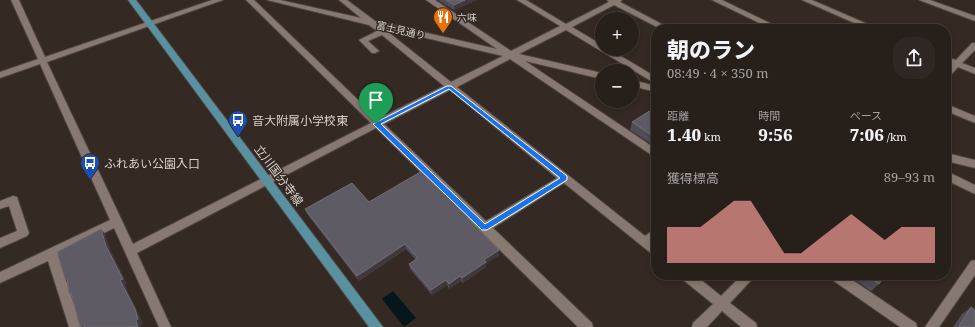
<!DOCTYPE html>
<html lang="ja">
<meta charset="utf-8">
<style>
:root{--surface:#271f1a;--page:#2f2723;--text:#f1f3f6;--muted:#a4a2a2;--line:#433d39;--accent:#f59c95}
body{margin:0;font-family:"Noto Serif","Noto Sans JP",serif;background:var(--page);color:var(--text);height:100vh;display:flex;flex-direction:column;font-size:15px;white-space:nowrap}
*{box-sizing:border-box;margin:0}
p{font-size:13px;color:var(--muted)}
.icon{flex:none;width:22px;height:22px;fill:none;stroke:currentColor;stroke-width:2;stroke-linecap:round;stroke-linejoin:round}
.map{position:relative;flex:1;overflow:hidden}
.panel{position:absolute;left:651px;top:24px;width:300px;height:256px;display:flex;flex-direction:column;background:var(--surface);border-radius:16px;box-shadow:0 2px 6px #0003,0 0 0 1px var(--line)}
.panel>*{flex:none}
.tools{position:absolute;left:595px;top:12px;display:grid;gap:8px}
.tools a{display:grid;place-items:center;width:44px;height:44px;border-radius:50%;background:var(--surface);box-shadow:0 2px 6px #0003,0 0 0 1px var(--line);font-size:20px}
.pin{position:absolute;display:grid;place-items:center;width:34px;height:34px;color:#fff;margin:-41px -17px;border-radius:50% 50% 50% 0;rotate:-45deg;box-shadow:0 0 4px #0007}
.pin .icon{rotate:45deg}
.round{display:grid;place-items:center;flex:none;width:42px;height:42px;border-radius:16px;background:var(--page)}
.headline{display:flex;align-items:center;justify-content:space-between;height:68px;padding:0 16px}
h1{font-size:22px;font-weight:800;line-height:30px}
.metrics{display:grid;grid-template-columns:repeat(3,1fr);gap:6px;height:68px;padding:4px 16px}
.metrics div{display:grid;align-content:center}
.metrics b{font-size:17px;font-weight:800}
.metrics small{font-size:11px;font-weight:400}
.metrics p{font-size:11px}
.chart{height:112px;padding:8px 16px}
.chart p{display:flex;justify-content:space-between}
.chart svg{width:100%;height:72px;margin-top:4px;fill:var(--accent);opacity:.7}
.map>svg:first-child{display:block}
.water{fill:#06171b}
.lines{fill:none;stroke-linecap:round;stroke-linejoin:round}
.minor-casing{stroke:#4d443e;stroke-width:2}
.major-casing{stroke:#4d443e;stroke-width:2}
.minor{fill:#877972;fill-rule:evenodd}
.major{fill:#5991a1;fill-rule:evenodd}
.wall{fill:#504d58}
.shaded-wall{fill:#3f393d}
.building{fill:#5f5b65;stroke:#726e75}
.route{fill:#1a73e8;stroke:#fff;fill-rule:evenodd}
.labels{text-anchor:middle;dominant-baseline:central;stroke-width:3;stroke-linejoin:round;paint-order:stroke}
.far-poi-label{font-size:10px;fill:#dad2ce;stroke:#342923;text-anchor:start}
.far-street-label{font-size:10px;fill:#dad2ce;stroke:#342923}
.poi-label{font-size:12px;fill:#dad2ce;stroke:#342923;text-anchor:start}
.street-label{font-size:12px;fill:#dad2ce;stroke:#342923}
</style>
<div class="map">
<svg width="975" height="327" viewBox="0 0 975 327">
<rect width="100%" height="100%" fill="#342923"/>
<polygon class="water" points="393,291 416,318 404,327 382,299"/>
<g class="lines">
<defs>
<g id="minor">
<path d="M11,0h8l26,57 167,-57h11l-176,62 86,182 238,-121 -125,-123h8l124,119 66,-33 -62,-51 -14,6 11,10 -4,2h-3l-13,-13 18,-9 -8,-6 -102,-25h13l81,18 -22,-18h8l28,21 122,28 -71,-49h9l76,51 49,-25 -43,-26h9l40,24 43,-22 -2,-2h15l-2,2 51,27h-10l-47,-24 -42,22 30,18v4h7l47,28v7l-90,-54 -47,24 83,19v6l-77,-18 131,88v9l-146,-99 -53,28 188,149 11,-8v12l-3,2 3,2v12l-4,-2 -88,-71 -71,45 99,95 1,4h-15l-202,-199 -239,125 34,74h-12l-45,-99 -56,28 23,71h-12l-21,-66 -48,22v-11l110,-52 -70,-156 -40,14v-6l38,-13zM383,28l120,28 -52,26zM450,90l107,88 -71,43 -102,-97z"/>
<polygon points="712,0 722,0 782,29 772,29"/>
<polygon points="802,0 812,0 879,29 868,29"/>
<polygon points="919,0 930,0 975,16 975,21"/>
<polygon points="972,43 975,43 975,50 962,63 975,68 975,74 958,67 949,77 946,78 946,70 952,64 946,62 946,57 956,60"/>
<polygon points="632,80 656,86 656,92 632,86"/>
<polygon points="946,104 975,116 975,123 946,111"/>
<polygon points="946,153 975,160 975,168 946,161"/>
<polygon points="946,171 975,185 975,194 946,180"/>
<polygon points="13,196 17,197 29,233 27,236 0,248 0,238 17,231 9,206 0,209 0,201"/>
<polygon points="975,260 975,275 939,327 925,327 971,261"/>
<polygon points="680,275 695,275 721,296 742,275 756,275 730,303 756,323 757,327 741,327 722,311 707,327 692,327 693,323 713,304 682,279"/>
<polygon points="829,275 845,275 916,323 917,327 900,327 831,279"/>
</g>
<polygon id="major" points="128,0 136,0 383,327 369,327"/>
</defs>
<use href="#minor" class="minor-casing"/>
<use href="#major" class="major-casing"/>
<use href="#minor" class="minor"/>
<use href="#major" class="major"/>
</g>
<g class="wall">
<polygon points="438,0 477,0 454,10"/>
<polygon points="656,107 656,147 630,130 632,122"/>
<polygon points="369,202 469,217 470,220 499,250 499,255 486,264 486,267 463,283 461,281 449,289 447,285 432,295 410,269 409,264 416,260 406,249 359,281 307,214 305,209"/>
<polygon points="848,275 885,275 879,284 871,291"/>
<polygon points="971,307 975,327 953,327 962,314"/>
</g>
<g class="shaded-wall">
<polygon points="465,0 477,0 454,10 454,5"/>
<polygon points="101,229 105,234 111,251 127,284 125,285 139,314 143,324 141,325 141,327 138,327 136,320 106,246"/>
<polygon points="405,244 406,249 359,281 357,276"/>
<polygon points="499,250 499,255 486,264 486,267 463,283 462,278 484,260"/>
<polygon points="460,276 461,281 449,289 449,284"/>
<polygon points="446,280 447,285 432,295 431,290"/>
</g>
<g class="building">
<polygon points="446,0 465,0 454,5"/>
<polygon points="656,107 656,138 632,122"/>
<polygon points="422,171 469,217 468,218 499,250 484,260 486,262 462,278 460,276 449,284 446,280 431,290 409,264 418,258 405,244 357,276 305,209 352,183 369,202"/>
<polygon points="101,229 106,246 123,279 120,280 135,309 138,319 136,320 138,327 84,327 84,325 80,327 71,293 69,294 67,278 65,279 57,252"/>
<polygon points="866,275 885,275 879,284"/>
<polygon points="971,307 975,310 975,327 960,327 959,326"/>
</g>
<path class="route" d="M447,86h4l116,90v4l-80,50h-5l-109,-106zM449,89l111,89 -75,46 -104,-100z"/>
<defs>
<symbol id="restaurant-pin" viewBox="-11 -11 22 30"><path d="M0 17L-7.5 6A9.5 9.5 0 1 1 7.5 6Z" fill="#e8710a" stroke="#342923"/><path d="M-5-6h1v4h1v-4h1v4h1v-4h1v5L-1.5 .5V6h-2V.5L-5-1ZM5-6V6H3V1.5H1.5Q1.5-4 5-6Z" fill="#fff"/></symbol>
<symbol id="bus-pin" viewBox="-11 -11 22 30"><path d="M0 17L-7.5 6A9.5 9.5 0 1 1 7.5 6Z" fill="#1a4fb4" stroke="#342923"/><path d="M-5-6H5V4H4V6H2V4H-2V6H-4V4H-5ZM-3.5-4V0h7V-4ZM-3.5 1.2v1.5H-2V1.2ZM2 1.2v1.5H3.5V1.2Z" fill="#fff"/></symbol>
</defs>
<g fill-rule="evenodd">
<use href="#restaurant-pin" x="432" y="6" width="22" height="30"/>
<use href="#bus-pin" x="227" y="109" width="22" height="30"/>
<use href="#bus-pin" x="79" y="152" width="22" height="30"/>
</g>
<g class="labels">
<g class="far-poi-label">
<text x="457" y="17">六味</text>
</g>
<g class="far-street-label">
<text transform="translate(401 30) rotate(13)">富士見通り</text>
</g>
<g class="poi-label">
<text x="252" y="120">音大附属小学校東</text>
<text x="104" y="163">ふれあい公園入口</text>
</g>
<g class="street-label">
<text transform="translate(279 175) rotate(53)">立川国分寺線</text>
</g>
</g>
</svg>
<div class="tools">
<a>+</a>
<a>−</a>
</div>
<div class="pin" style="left:376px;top:124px;background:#1e9e55"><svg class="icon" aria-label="arrive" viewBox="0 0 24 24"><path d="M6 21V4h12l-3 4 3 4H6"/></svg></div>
<section class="panel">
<div class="headline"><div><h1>朝のラン</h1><p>08:49 · 4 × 350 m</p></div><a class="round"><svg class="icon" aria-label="share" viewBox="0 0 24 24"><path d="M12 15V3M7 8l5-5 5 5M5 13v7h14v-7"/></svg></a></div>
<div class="metrics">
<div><p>距離</p><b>1.40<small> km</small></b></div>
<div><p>時間</p><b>9:56</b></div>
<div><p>ペース</p><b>7:06<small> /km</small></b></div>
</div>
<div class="chart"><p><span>獲得標高</span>89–93 m</p>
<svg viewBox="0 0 160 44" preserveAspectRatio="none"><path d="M0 44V22L10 22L20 22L30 14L40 6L50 6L60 22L70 38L80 38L90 30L100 22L110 14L120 22L130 30L140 22L150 22L160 22V44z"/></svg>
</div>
</section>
</div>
